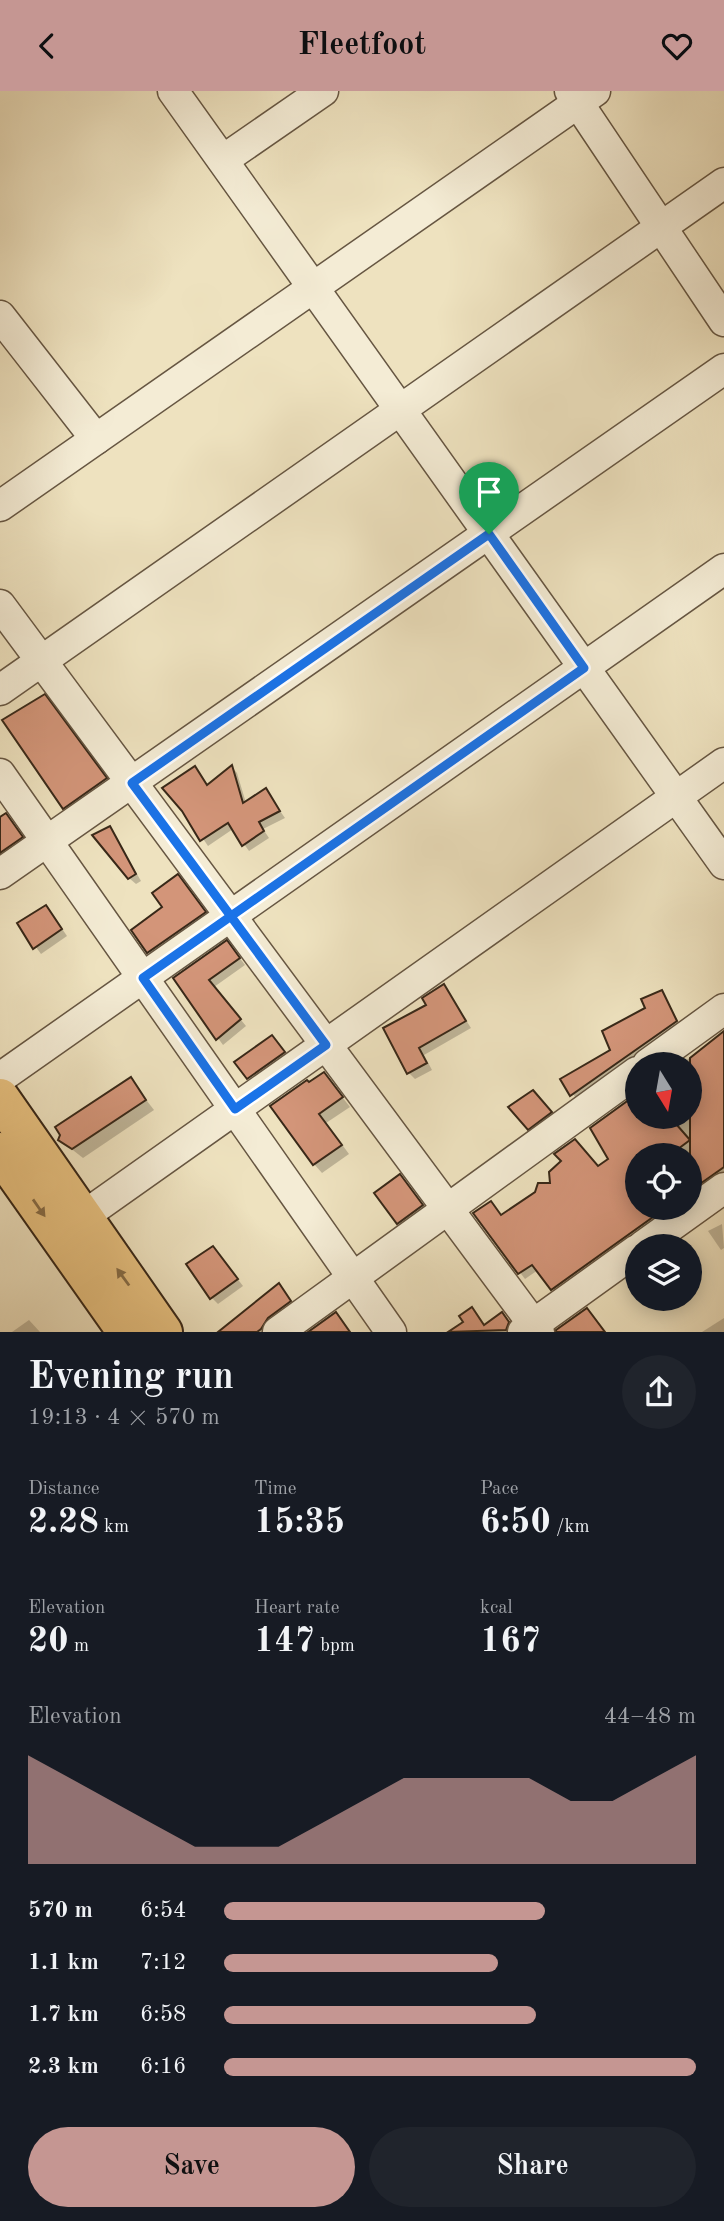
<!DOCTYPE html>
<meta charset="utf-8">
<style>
:root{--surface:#171b24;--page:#20242c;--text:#f1f3f6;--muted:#9ea1a6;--accent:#c59692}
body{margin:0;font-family:"Old Standard TT",serif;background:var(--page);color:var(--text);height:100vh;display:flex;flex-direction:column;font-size:26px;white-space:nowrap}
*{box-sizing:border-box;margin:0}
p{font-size:23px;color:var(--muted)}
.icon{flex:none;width:38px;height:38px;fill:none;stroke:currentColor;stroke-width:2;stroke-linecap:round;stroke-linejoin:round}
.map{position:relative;height:1241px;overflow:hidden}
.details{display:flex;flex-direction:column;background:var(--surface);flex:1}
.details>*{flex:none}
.needle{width:46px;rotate:169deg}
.buttons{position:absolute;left:625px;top:961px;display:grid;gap:14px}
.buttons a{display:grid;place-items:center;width:77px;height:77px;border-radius:50%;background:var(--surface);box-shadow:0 4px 18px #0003;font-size:35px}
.pin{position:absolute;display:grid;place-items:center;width:60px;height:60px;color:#fff;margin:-72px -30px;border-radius:50% 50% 50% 0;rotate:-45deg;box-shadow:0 0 7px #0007}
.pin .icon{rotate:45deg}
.round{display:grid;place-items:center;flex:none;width:74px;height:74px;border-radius:37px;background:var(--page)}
.overview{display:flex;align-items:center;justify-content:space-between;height:119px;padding:0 28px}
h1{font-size:38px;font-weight:700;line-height:52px}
.stats{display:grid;grid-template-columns:repeat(3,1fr);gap:10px;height:119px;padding:7px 28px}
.stats div{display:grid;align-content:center}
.stats b{font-size:35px;font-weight:700}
.stats small{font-size:19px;font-weight:400}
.stats p{font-size:19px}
.chart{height:196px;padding:14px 28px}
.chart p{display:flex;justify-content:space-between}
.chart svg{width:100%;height:126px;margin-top:7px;fill:var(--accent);opacity:.7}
.button{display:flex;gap:14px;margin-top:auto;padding:14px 28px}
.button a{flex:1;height:80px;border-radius:42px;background:var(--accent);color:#111;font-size:28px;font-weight:700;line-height:80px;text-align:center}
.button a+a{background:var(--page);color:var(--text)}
ul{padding:0 28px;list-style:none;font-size:23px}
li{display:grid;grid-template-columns:112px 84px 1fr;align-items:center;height:52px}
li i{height:18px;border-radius:9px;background:var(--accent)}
header{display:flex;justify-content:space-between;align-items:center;height:91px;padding:0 28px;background:var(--accent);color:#111;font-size:32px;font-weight:700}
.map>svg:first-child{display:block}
.shadow{fill:#0003}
.building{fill:#d39579;stroke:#382818;stroke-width:2}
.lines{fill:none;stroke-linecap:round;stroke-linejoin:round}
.minor-casing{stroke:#665642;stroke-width:33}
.highway-casing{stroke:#382818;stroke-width:42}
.minor{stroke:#f4ecd5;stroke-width:30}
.highway{stroke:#e7c180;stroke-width:38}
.oneway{fill:#876d47}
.route-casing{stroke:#fff;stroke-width:14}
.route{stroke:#1a73e8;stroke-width:9}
</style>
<header><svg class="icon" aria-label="back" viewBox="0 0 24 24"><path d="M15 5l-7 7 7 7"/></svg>Fleetfoot<svg class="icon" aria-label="heart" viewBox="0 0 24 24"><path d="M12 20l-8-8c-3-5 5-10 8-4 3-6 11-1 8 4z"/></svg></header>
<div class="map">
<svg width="724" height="1241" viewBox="0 0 724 1241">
<rect width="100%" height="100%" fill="#eee2bf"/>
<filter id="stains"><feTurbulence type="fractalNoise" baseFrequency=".00286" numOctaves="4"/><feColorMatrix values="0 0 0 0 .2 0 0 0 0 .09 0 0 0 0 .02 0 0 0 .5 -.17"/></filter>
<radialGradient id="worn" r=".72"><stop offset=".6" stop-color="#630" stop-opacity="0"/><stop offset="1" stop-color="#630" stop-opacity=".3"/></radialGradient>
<g class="shadow">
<polygon points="52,613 113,695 72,724 65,716"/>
<polygon points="232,676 237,682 246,712 266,700 285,727 263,738 269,747 249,760 233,738 208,755 183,718 195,677 209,695"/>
<polygon points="6,724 31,756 0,778 0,728"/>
<polygon points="110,737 141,790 136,793 129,787"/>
<polygon points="184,792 211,828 155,867 133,839 164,817"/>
<polygon points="52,823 67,845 41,863 19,833"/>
<polygon points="233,858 245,874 214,896 246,935 223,954 175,887"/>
<polygon points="444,895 471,937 424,964 432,979 415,988 409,982 429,915"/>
<polygon points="661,901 682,937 578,1010 563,989 613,959"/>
<polygon points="724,942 724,1083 690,1108 690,1064 637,1064 637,1116 678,1116 558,1204 538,1179 525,1188 475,1123 502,1126 552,1094 598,1077 610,1068 637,1005 637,1026 690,1026 690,973 681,973"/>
<polygon points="278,953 290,968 255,993 248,987"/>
<polygon points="324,983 350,1016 326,1032 349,1063 322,1082 314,1073 309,993"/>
<polygon points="130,988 154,1019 83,1067 60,1049"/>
<polygon points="539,1008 555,1027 535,1044 529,1037"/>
<polygon points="406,1091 428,1121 404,1138 376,1103"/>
<polygon points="722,1133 724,1157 721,1159 708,1140"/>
<polygon points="219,1164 243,1195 218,1213 212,1207"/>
<polygon points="279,1194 295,1217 270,1241 233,1241"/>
<polygon points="690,1194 696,1202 690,1207"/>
<polygon points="667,1208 688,1208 676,1217"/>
<polygon points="472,1218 485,1235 502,1223 514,1241 451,1241 465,1231"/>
<polygon points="724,1227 724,1241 702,1241"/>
<polygon points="29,1229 40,1241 12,1241"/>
</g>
<g class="building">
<polygon points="45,603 107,687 63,718 2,629"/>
<polygon points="232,674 243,712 266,697 280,720 259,731 264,740 242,755 228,732 200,750 182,720 162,697 195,675 207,694"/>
<polygon points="6,722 23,746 0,762 0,726"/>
<polygon points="110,735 136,783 128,788 92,744"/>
<polygon points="178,783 206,821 147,862 131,839 162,816 152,802"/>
<polygon points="46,814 62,838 33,858 17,832"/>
<polygon points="227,849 240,867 209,889 241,928 216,949 173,887"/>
<polygon points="444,893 466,930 419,957 427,972 407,983 383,937 426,914 422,907"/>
<polygon points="662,899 677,930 570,1005 560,988 610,959 602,940 645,917 641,908"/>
<polygon points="724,940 724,1076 690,1100 690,1049 670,1064 637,1064 637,1116 667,1116 551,1199 532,1174 518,1183 473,1122 491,1110 501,1124 535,1101 538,1092 550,1092 549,1081 561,1070 554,1063 575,1048 598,1075 608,1068 590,1037 637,1003 637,1026 670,1026 690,1049 690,967"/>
<polygon points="272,944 285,961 247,988 234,971"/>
<polygon points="324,981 343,1006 319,1023 342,1054 313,1074 270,1015 307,989 309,991"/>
<polygon points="131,986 146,1009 72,1058 58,1049 60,1044 55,1036"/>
<polygon points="533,999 552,1021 528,1039 508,1016"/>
<polygon points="400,1083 423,1114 397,1133 374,1102"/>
<polygon points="213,1155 238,1188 210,1208 186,1173"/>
<polygon points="279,1192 291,1210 268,1227 261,1238 257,1241 218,1241"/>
<polygon points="472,1216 484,1234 502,1221 509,1231 506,1239 448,1241 463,1231 459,1225"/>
<polygon points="587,1217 605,1241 556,1241 556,1239"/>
<polygon points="336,1221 350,1241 308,1241"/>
</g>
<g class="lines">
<defs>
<g id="minor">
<polyline points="173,0 724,773"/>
<polyline points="570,0 724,230"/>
<polyline points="223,69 323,0"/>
<polyline points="0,225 96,348"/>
<polyline points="0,415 595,0"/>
<polyline points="0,514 539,1241"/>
<polyline points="0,599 724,92"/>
<polyline points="0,683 391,1241"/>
<polyline points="0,783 724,278"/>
<polyline points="648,973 724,918"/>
<polyline points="0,987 724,478"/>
<polyline points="81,1127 724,672"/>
<polyline points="643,1155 724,1097"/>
<polyline points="278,1241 637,981"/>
<polyline points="523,1241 637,1159"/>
</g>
<g id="highway">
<polyline points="0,1007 163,1241"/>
<polyline points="0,1061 127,1241"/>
</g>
</defs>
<use href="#minor" class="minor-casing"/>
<use href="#highway" class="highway-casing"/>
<use href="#minor" class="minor"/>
<use href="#highway" class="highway"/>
</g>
<defs><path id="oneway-solid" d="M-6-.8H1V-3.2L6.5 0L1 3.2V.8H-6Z" transform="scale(1.75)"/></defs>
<g class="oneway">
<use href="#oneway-solid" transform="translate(39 1117) rotate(55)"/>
<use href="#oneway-solid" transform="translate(123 1186) rotate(-126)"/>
</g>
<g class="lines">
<defs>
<path id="route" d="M489,443l95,134c-147,103 -294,206 -441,310l92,131 91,-64c-65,-88 -129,-175 -194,-262l357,-249"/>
</defs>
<use href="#route" class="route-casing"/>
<use href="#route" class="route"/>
</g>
<rect width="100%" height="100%" filter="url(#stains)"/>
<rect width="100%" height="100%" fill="url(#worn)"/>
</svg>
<div class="buttons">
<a><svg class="needle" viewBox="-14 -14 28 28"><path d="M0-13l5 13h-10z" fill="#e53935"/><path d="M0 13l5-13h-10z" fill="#9ea1a6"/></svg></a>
<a><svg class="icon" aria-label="locate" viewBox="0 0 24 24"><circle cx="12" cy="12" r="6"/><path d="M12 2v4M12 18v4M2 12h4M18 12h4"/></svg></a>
<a><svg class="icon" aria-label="layers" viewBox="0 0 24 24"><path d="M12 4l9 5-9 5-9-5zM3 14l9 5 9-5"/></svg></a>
</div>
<div class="pin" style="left:489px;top:443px;background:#1e9e55"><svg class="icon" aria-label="arrive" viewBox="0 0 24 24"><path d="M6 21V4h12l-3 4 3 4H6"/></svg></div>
</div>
<section class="details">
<div class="overview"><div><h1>Evening run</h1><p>19:13 · 4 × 570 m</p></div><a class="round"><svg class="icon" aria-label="share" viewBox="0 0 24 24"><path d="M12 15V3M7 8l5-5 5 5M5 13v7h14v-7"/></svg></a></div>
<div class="stats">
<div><p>Distance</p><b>2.28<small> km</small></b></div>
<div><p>Time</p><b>15:35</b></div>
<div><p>Pace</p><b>6:50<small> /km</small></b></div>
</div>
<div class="stats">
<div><p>Elevation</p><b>20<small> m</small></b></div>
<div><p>Heart rate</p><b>147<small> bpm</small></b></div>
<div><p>kcal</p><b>167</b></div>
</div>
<div class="chart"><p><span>Elevation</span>44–48 m</p>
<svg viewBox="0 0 160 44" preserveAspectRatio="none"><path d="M0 44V6L10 14L20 22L30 30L40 38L50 38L60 38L70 30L80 22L90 14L100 14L110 14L120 14L130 22L140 22L150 14L160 6V44z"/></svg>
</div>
<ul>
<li><b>570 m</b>6:54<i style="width:68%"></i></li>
<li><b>1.1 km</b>7:12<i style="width:58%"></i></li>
<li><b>1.7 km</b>6:58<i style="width:66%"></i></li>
<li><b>2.3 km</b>6:16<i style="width:100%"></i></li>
</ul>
<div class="button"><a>Save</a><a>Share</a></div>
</section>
